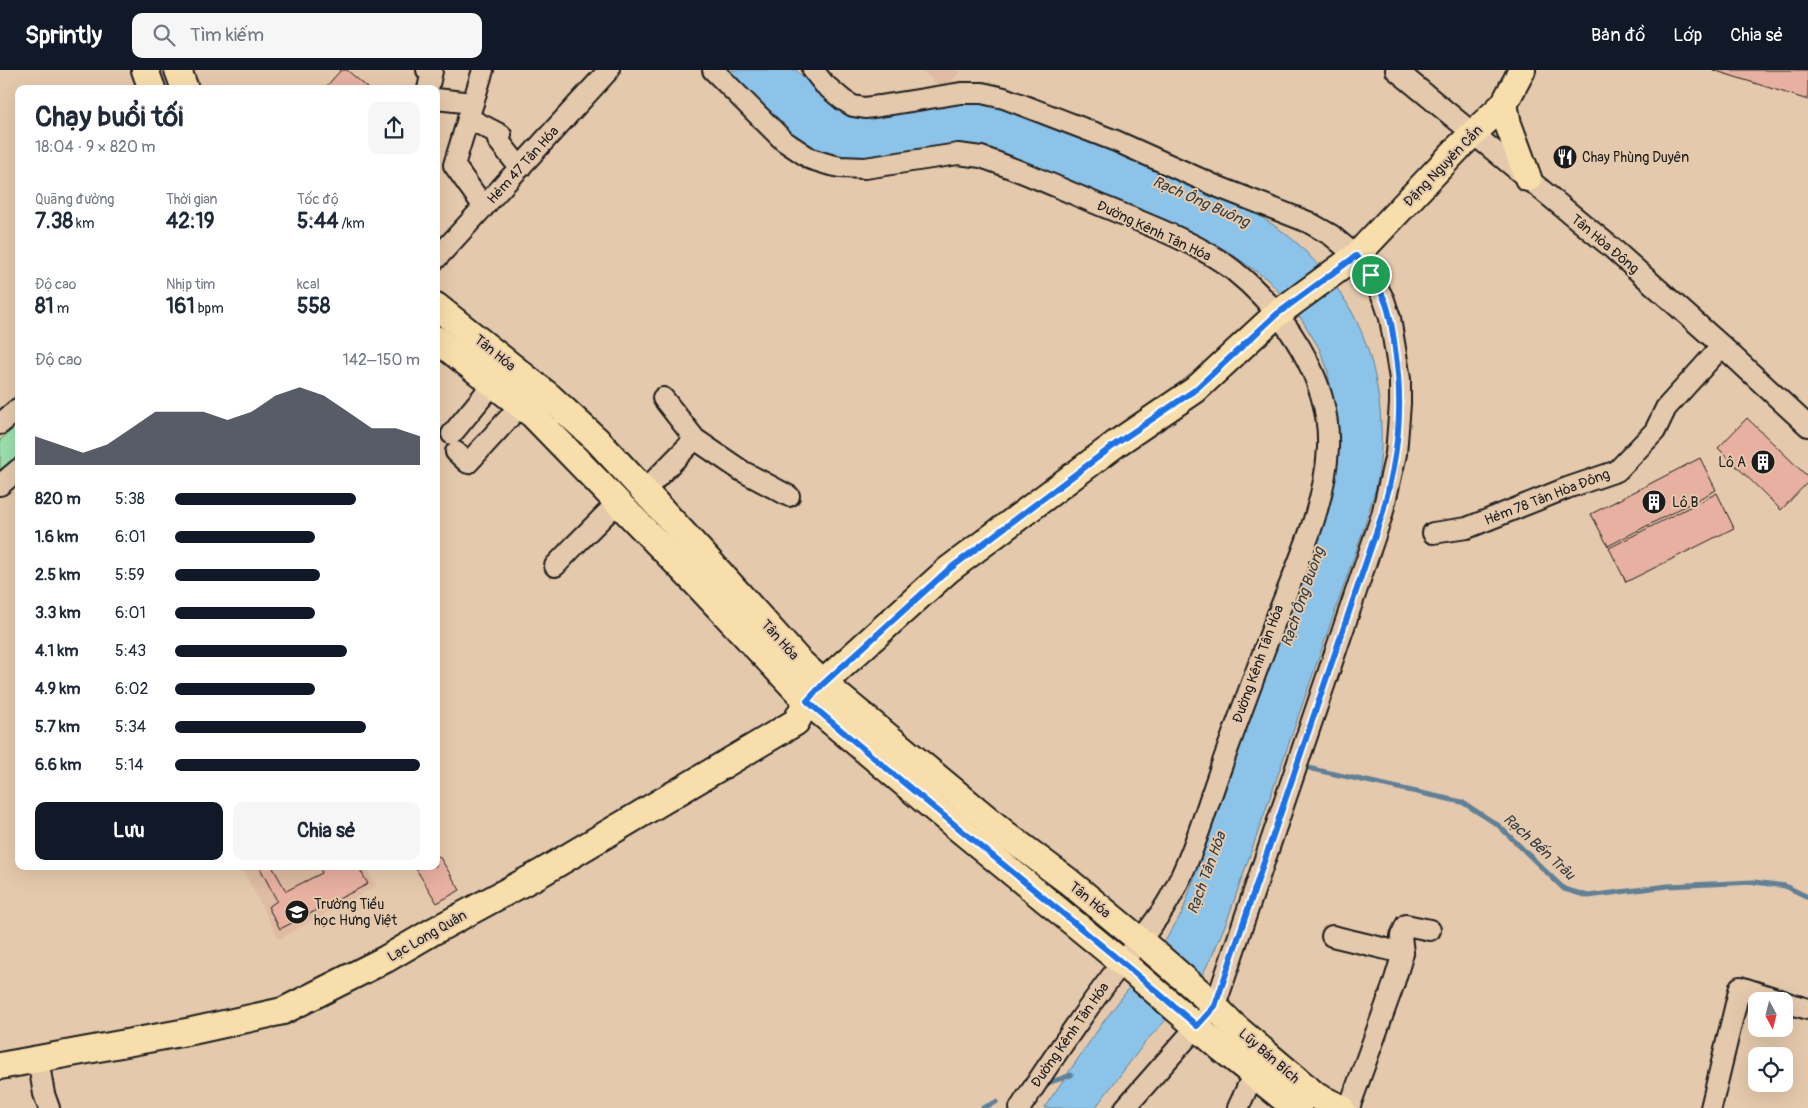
<!DOCTYPE html>
<html lang="vi">
<meta charset="utf-8">
<style>
:root{--surface:#fff;--page:#f6f6f7;--text:#1f2937;--muted:#747a83;--accent:#111827}
body{margin:0;font-family:Pangolin,sans-serif;background:var(--page);color:var(--text);height:100vh;display:flex;flex-direction:column;font-size:19px;white-space:nowrap}
*{box-sizing:border-box;margin:0}
p{font-size:16px;color:var(--muted)}
.icon{flex:none;width:28px;height:28px;fill:none;stroke:currentColor;stroke-width:2;stroke-linecap:round;stroke-linejoin:round}
.map{position:relative;flex:1;overflow:hidden}
.drawer{position:absolute;left:15px;top:15px;width:425px;height:785px;display:flex;flex-direction:column;background:var(--surface);border-radius:10px;box-shadow:0 5px 20px #0002}
.drawer>*{flex:none}
.needle{width:32px;rotate:173deg}
.controls{position:absolute;left:1748px;top:922px;display:grid;gap:10px}
.controls a{display:grid;place-items:center;width:45px;height:45px;border-radius:10px;background:var(--surface);box-shadow:0 5px 20px #0002;font-size:25px}
.pin{position:absolute;display:grid;place-items:center;width:42px;height:42px;color:#fff;margin:-21px;border:2px solid #fff;border-radius:50%;box-shadow:0 1px 5px #0007}
.round{display:grid;place-items:center;flex:none;width:52px;height:52px;border-radius:10px;background:var(--page)}
.summary{display:flex;align-items:center;justify-content:space-between;height:85px;padding:0 20px}
h1{font-size:28px;font-weight:700;line-height:38px}
.metrics{display:grid;grid-template-columns:repeat(3,1fr);gap:8px;height:85px;padding:5px 20px}
.metrics div{display:grid;align-content:center}
.metrics b{font-size:21px;font-weight:700}
.metrics small{font-size:14px;font-weight:400}
.metrics p{font-size:14px}
.chart{height:140px;padding:10px 20px}
.chart p{display:flex;justify-content:space-between}
.chart svg{width:100%;height:90px;margin-top:5px;fill:var(--accent);opacity:.7}
.button{display:flex;gap:10px;margin-top:auto;padding:10px 20px}
.button a{flex:1;height:58px;border-radius:10px;background:var(--accent);color:#fff;font-size:20px;font-weight:700;line-height:58px;text-align:center}
.button a+a{background:var(--page);color:var(--text)}
ul{padding:0 20px;list-style:none;font-size:16px}
li{display:grid;grid-template-columns:80px 60px 1fr;align-items:center;height:38px}
li i{height:12px;border-radius:6px;background:var(--accent)}
header{display:flex;align-items:center;gap:30px;box-sizing:border-box;height:70px;padding:0 25px;background:var(--accent);color:#fff}
header strong{font-size:24px}
nav{display:flex;gap:28px;margin-inline-start:auto;font-size:18px}
.search{width:350px;height:45px;background:var(--page);display:flex;align-items:center;gap:12px;box-sizing:border-box;padding:0 18px;border-radius:10px;color:var(--muted);font-size:19px}
.map>svg:first-child{display:block}
.built{fill:#debba2}
.green{fill:#9ae0ad;stroke:#5b7e64}
.water{fill:#8bc3e9;stroke:#5f8097}
.lines{fill:none;stroke-linecap:round;stroke-linejoin:round}
.stream{stroke:#5f8097;stroke-width:5}
.building{fill:#e7b0a0;stroke:#1c1c1c}
.minor-casing{stroke:#1c1c1c;stroke-width:24}
.major-casing{stroke:#1c1c1c;stroke-width:30}
.minor{stroke:#e5c9ac;stroke-width:20}
.major{stroke:#f8deab;stroke-width:26}
.route-casing{stroke:#fff;stroke-width:10}
.route{stroke:#1a73e8;stroke-width:6}
.labels{text-anchor:middle;dominant-baseline:central;stroke-width:4;stroke-linejoin:round;paint-order:stroke}
.poi-label{font-size:14px;fill:#1c1c1c;stroke:#e5c9ac;text-anchor:start}
.street-label{font-size:14px;fill:#1c1c1c;stroke:#e5c9ac}
.water-label{font-size:15px;font-style:italic;fill:#323d45;stroke:#e5c9ac}
</style>
<header>
<strong>Sprintly</strong>
<div class="search"><svg class="icon" aria-label="search" viewBox="0 0 24 24"><circle cx="10" cy="10" r="6"/><path d="M15 15l6 6"/></svg>Tìm kiếm</div>
<nav><a>Bản đồ</a><a>Lớp</a><a>Chia sẻ</a></nav>
</header>
<div class="map">
<svg width="1808" height="1038" viewBox="0 0 1808 1038">
<rect width="100%" height="100%" fill="#e5c9ac"/>
<filter id="ink" filterUnits="userSpaceOnUse"><feTurbulence type="fractalNoise" baseFrequency=".02" numOctaves="2"/><feDisplacementMap in="SourceGraphic" scale="10" xChannelSelector="R" yChannelSelector="G"/><feConvolveMatrix kernelMatrix="1 2 1 2 8 2 1 2 1" color-interpolation-filters="sRGB"/></filter>
<g filter="url(#ink)">
<g class="built">
<polygon points="922,0 961,0 943,20"/>
<polygon points="241,796 365,796 376,816 279,869"/>
</g>
<polygon class="green" points="19,354 19,392 0,407 0,370"/>
<path class="water" d="M727,0h69l28,28 20,11 113,-13 50,9 224,95c24,13 49,27 69,46 20,20 39,42 52,66 27,50 36,120 24,175 -4,15 -9,29 -13,44l-135,387 -16,38 -10,19 -23,31 -32,34 -52,68h-51l60,-87 61,-80 17,-28 139,-399 15,-96 -9,-50 -8,-20 -22,-36 -29,-32 -36,-26 -20,-11 -228,-95 -114,11 -28,-1 -13,-3 -24,-10 -11,-8z"/>
<g class="lines">
<g class="stream">
<polyline points="1303,695 1312,699 1462,732 1498,755 1564,819 1588,826 1668,816 1754,812 1785,816 1808,827"/>
<polyline points="1051,1012 1071,1005"/>
<polyline points="983,1038 996,1032"/>
</g>
</g>
<g class="building">
<polygon points="341,0 347,0 368,18 324,19"/>
<polygon points="1713,0 1808,0 1808,30"/>
<polygon points="1747,348 1808,407 1808,412 1781,440 1718,378"/>
<polygon points="1700,388 1716,420 1608,476 1591,444"/>
<polygon points="1717,423 1734,458 1626,512 1609,478"/>
<polygon points="439,786 460,820 437,833 416,799 421,796 436,796 436,787"/>
<polygon points="259,796 272,796 286,821 322,803 319,796 358,796 368,814 280,859 268,837 277,831"/>
</g>
<g class="lines">
<defs>
<g id="minor">
<polyline points="427,0 432,1 428,19"/>
<polyline points="483,0 454,95 484,137"/>
<path d="M713,0l71,71 27,18 16,5 13,3 25,1 93,-14 23,3c39,13 76,30 114,46 43,18 101,38 138,67 51,41 98,109 95,178 -3,65 -38,131 -60,192 -17,45 -33,88 -49,133 -15,42 -27,86 -49,125 -16,29 -40,53 -59,79 -32,42 -62,87 -91,131"/>
<polyline points="813,0 824,14 843,30 853,36 865,38 880,36 961,23 982,23 1004,28 1116,71 1216,116 1308,152 1331,165 1356,186 1371,205 1384,230 1390,248 1400,309 1400,334 1396,384 1382,445 1215,936 1125,1038"/>
<polyline points="1396,0 1611,177 1722,276 1808,356"/>
<polyline points="436,29 473,33"/>
<polyline points="468,48 501,65 498,70 520,98"/>
<polyline points="436,189 609,0"/>
<polyline points="663,328 695,369 742,401 789,426"/>
<polyline points="0,354 19,338"/>
<polyline points="452,364 493,314"/>
<polyline points="456,382 468,393 520,336"/>
<polyline points="0,415 19,399"/>
<polyline points="644,421 695,369"/>
<polyline points="1433,463 1467,458 1567,418 1617,401 1655,361 1666,338 1722,276"/>
<polyline points="555,496 575,475 618,432"/>
<polyline points="1332,866 1403,883"/>
<polyline points="1784,932 1808,939"/>
<polyline points="38,989 44,1024 49,1038"/>
<polyline points="1238,1038 1253,1005"/>
<polyline points="1349,1038 1393,916 1403,883 1401,866 1406,855 1430,860"/>
<polyline points="1711,1038 1740,917 1783,931"/>
</g>
<g id="major">
<polyline points="145,0 152,19"/>
<polyline points="178,0 185,19"/>
<polyline points="1504,34 1508,54 1528,108"/>
<polyline points="436,236 550,327 597,370 710,492 799,591 823,613 1008,766 1068,811 1149,878 1204,926 1235,957 1316,1026 1341,1038"/>
<polyline points="436,269 533,345 696,513 807,631 935,739 1131,900 1221,978 1283,1028 1298,1038"/>
<polyline points="0,996 192,961 283,941 386,889 432,862 541,803 796,652 807,631 823,613 948,500 1117,373 1195,320 1277,244 1356,186 1460,76 1504,34 1522,0"/>
</g>
</defs>
<use href="#minor" class="minor-casing"/>
<use href="#major" class="major-casing"/>
<use href="#minor" class="minor"/>
<use href="#major" class="major"/>
</g>
</g>
<g class="lines" filter="url(#ink)">
<defs>
<path id="route" d="M1356,186c11,14 22,28 29,45 6,15 8,32 10,48 9,60 3,108 -13,166l-167,491 -18,20c-128,-111 -262,-214 -390,-325l16,-17 125,-114 169,-127 78,-53 82,-76z"/>
</defs>
<use href="#route" class="route-casing"/>
<use href="#route" class="route"/>
</g>
<defs>
<symbol id="restaurant-disc" viewBox="-11 -11 22 22"><circle r="9.5" fill="#1c1c1c" stroke="#e5c9ac"/><path d="M-5-6h1v4h1v-4h1v4h1v-4h1v5L-1.5 .5V6h-2V.5L-5-1ZM5-6V6H3V1.5H1.5Q1.5-4 5-6Z" fill="#fff"/></symbol>
<symbol id="building-disc" viewBox="-11 -11 22 22"><circle r="9.5" fill="#1c1c1c" stroke="#e5c9ac"/><path d="M-4-6H4V6H1V3H-1V6H-4ZM-2.5-4.3h1.7v1.8h-1.7ZM.8-4.3h1.7v1.8H.8ZM-2.5-1h1.7V.8h-1.7ZM.8-1h1.7V.8H.8Z" fill="#fff"/></symbol>
<symbol id="school-disc" viewBox="-11 -11 22 22"><circle r="9.5" fill="#1c1c1c" stroke="#e5c9ac"/><path d="M0-5L7-2L0 1L-7-2ZM-4 1L0 2.5L4 1V4Q0 6-4 4Z" fill="#fff"/></symbol>
</defs>
<g fill-rule="evenodd">
<use href="#restaurant-disc" x="1551" y="73" width="28" height="28"/>
<use href="#building-disc" x="1749" y="378" width="28" height="28"/>
<use href="#building-disc" x="1640" y="418" width="28" height="28"/>
<use href="#school-disc" x="283" y="828" width="28" height="28"/>
</g>
<g class="labels">
<g class="poi-label">
<text x="1582" y="87">Chay Phùng Duyên</text>
<text x="1746" y="392" text-anchor="end">Lô A</text>
<text x="1672" y="432">Lô B</text>
<text x="314" y="834">Trường Tiểu<tspan x="314" dy="16">học Hưng Việt</tspan></text>
</g>
<g class="street-label">
<text transform="translate(523 95) rotate(-48)">Hẻm 47 Tân Hóa</text>
<text transform="translate(1443 96) rotate(-46)">Đặng Nguyên Cẩn</text>
<text transform="translate(1154 161) rotate(25)">Đường Kênh Tân Hóa</text>
<text transform="translate(1605 174) rotate(40)">Tân Hòa Đông</text>
<text transform="translate(495 283) rotate(39)">Tân Hóa</text>
<text transform="translate(1547 427) rotate(-21)">Hẻm 78 Tân Hòa Đông</text>
<text transform="translate(780 570) rotate(48)">Tân Hóa</text>
<text transform="translate(1258 594) rotate(-70)">Đường Kênh Tân Hóa</text>
<text transform="translate(1090 830) rotate(39)">Tân Hóa</text>
<text transform="translate(427 866) rotate(-30)">Lạc Long Quân</text>
<text transform="translate(1070 965) rotate(-55)">Đường Kênh Tân Hóa</text>
<text transform="translate(1269 986) rotate(41)">Lũy Bán Bích</text>
</g>
<g class="water-label">
<text transform="translate(1201 132) rotate(24)">Rạch Ông Buông</text>
<text transform="translate(1303 527) rotate(-71)">Rạch Ông Buông</text>
<text transform="translate(1539 777) rotate(42)">Rạch Bến Trâu</text>
<text transform="translate(1207 803) rotate(-70)">Rạch Tân Hóa</text>
</g>
</g>
</svg>
<div class="controls">
<a><svg class="needle" viewBox="-14 -14 28 28"><path d="M0-13l5 13h-10z" fill="#e53935"/><path d="M0 13l5-13h-10z" fill="#747a83"/></svg></a>
<a><svg class="icon" aria-label="locate" viewBox="0 0 24 24"><circle cx="12" cy="12" r="6"/><path d="M12 2v4M12 18v4M2 12h4M18 12h4"/></svg></a>
</div>
<div class="pin" style="left:1371px;top:205px;background:#1e9e55"><svg class="icon" aria-label="arrive" viewBox="0 0 24 24"><path d="M6 21V4h12l-3 4 3 4H6"/></svg></div>
<section class="drawer">
<div class="summary"><div><h1>Chạy buổi tối</h1><p>18:04 · 9 × 820 m</p></div><a class="round"><svg class="icon" aria-label="share" viewBox="0 0 24 24"><path d="M12 15V3M7 8l5-5 5 5M5 13v7h14v-7"/></svg></a></div>
<div class="metrics">
<div><p>Quãng đường</p><b>7.38<small> km</small></b></div>
<div><p>Thời gian</p><b>42:19</b></div>
<div><p>Tốc độ</p><b>5:44<small> /km</small></b></div>
</div>
<div class="metrics">
<div><p>Độ cao</p><b>81<small> m</small></b></div>
<div><p>Nhịp tim</p><b>161<small> bpm</small></b></div>
<div><p>kcal</p><b>558</b></div>
</div>
<div class="chart"><p><span>Độ cao</span>142–150 m</p>
<svg viewBox="0 0 160 44" preserveAspectRatio="none"><path d="M0 44V30L10 34L20 38L30 34L40 26L50 18L60 18L70 18L80 22L90 18L100 10L110 6L120 10L130 18L140 26L150 26L160 30V44z"/></svg>
</div>
<ul>
<li><b>820 m</b>5:38<i style="width:74%"></i></li>
<li><b>1.6 km</b>6:01<i style="width:57%"></i></li>
<li><b>2.5 km</b>5:59<i style="width:59%"></i></li>
<li><b>3.3 km</b>6:01<i style="width:57%"></i></li>
<li><b>4.1 km</b>5:43<i style="width:70%"></i></li>
<li><b>4.9 km</b>6:02<i style="width:57%"></i></li>
<li><b>5.7 km</b>5:34<i style="width:78%"></i></li>
<li><b>6.6 km</b>5:14<i style="width:100%"></i></li>
</ul>
<div class="button"><a>Lưu</a><a>Chia sẻ</a></div>
</section>
</div>
